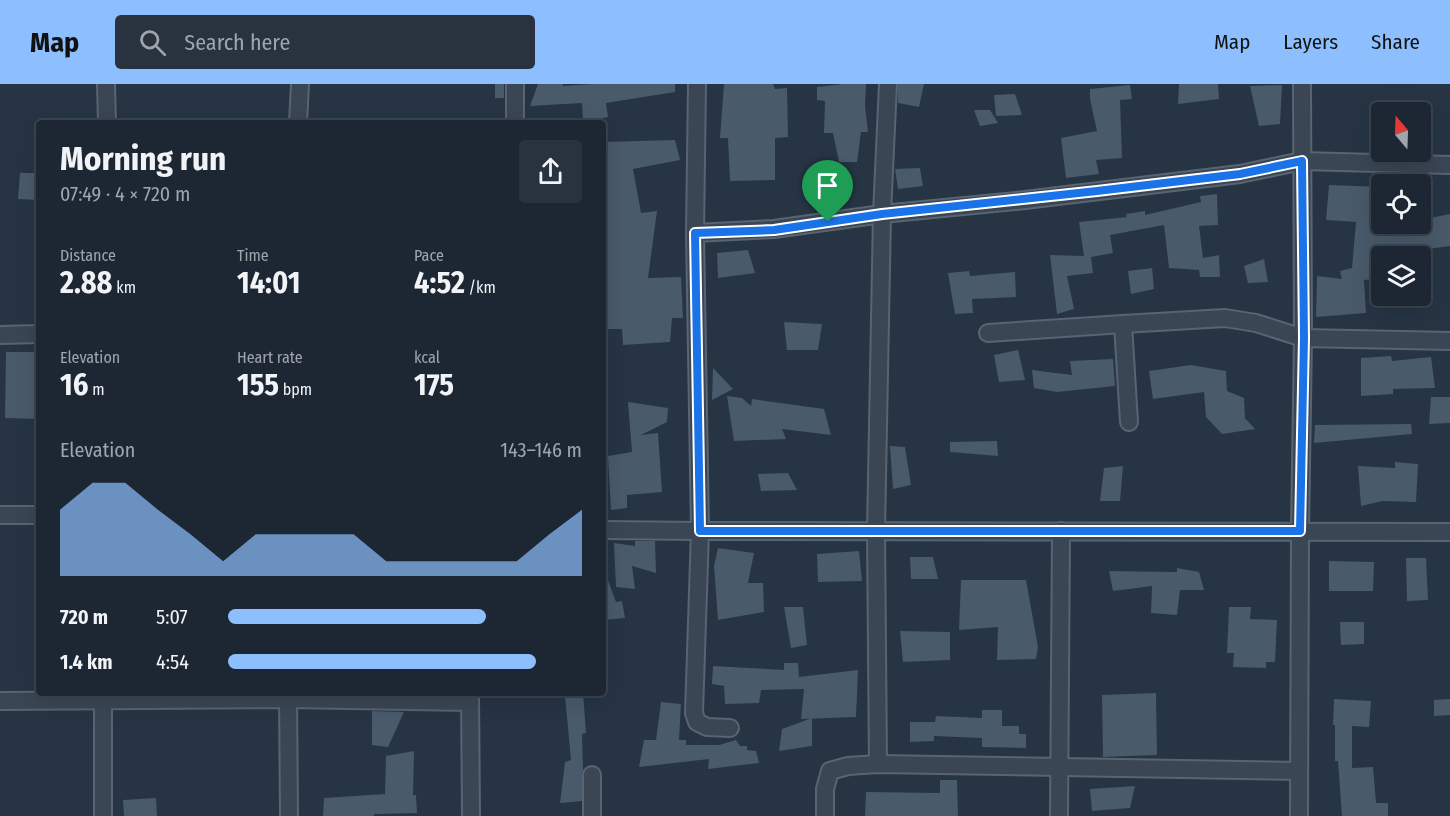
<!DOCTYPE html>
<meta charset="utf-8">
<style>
:root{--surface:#1c2733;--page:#29333f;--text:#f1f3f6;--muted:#a0a5ac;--line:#3a444e;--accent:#8dbefd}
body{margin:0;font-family:"Fira Sans Condensed",sans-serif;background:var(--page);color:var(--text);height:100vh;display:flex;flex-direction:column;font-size:22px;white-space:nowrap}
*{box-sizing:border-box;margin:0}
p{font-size:20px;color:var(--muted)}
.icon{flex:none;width:33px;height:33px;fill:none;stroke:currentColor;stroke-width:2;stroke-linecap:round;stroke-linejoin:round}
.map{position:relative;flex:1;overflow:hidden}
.drawer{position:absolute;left:36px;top:36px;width:570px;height:576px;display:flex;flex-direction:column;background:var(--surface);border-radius:6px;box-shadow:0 6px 24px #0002,0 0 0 2px var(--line)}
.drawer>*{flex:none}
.needle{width:39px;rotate:341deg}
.tools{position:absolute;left:1371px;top:18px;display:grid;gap:12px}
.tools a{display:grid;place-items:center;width:60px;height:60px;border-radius:6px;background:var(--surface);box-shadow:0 6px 24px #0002,0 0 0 2px var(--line);font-size:30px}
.pin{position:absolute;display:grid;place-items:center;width:51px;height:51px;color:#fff;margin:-62px -26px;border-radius:50% 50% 50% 0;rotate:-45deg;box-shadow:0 0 6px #0007}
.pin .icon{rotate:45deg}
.round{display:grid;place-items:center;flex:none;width:63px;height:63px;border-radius:6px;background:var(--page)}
.head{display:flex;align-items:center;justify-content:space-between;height:102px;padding:0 24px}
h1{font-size:33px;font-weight:700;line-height:45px}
.metrics{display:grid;grid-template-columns:repeat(3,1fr);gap:9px;height:102px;padding:6px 24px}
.metrics div{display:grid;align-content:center}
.metrics b{font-size:30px;font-weight:700}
.metrics small{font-size:16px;font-weight:400}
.metrics p{font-size:16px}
.chart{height:168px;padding:12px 24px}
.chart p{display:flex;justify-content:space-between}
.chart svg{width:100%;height:108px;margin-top:6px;fill:var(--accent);opacity:.7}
ul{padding:0 24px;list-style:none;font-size:20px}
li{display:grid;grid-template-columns:96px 72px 1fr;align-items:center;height:45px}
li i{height:15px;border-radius:8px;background:var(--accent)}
header{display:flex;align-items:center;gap:36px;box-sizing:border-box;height:84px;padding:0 30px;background:var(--accent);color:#111}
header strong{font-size:28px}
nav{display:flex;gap:33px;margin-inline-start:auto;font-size:21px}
.search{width:420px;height:54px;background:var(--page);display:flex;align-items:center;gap:15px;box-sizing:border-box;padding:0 21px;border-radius:6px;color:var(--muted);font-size:22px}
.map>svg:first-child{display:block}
.building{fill:#495a6b}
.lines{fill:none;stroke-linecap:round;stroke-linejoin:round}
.street-casing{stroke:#596471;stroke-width:20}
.street{stroke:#3a4654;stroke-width:16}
.route-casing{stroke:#fff;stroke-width:12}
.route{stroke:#1a73e8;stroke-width:8}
</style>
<header>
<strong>Map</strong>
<div class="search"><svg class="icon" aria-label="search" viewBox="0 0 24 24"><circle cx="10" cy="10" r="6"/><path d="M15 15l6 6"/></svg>Search here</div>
<nav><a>Map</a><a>Layers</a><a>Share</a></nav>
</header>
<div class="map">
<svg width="1450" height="732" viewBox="0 0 1450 732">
<rect width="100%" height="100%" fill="#263444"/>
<g class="building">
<rect x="495" y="0" width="9" height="14"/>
<polygon points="538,0 563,0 563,2 593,0 675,0 675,8 606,19 608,33 583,38 582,19 530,22"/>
<polygon points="724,0 773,0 775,5 787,4 788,53 775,54 775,96 730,97 728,54 720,54"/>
<polygon points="843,0 866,0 865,22 868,48 861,48 857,78 839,78 833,49 824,49 825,17 817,16 817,3"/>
<polygon points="898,0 924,0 919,23 898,19"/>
<polygon points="1179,0 1218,0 1219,15 1178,20"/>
<polygon points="1130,1 1132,15 1120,16 1122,74 1096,76 1099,90 1066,94 1061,54 1097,47 1090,15 1090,5"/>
<polygon points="1282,1 1280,40 1259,42 1250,2"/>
<polygon points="1015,10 1022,31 996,32 994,11"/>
<polygon points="974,26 990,26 998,39 980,42"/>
<polygon points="675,56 680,76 633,85 641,129 657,127 648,194 681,193 683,234 672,234 670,258 623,261 622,245 607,245 605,171 603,172 603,58"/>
<polygon points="920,84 923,102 898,105 895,85"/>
<polygon points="20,89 34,89 39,107 39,116 18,115"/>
<polygon points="1329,101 1382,103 1382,140 1420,140 1420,136 1450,130 1450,162 1406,168 1405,172 1382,172 1382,194 1364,196 1366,229 1316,233 1317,192 1342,195 1340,187 1352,184 1356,138 1326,136"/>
<polygon points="1217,110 1218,141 1199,142 1203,174 1219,171 1220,193 1200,193 1199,186 1169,184 1164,141 1110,151 1113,169 1091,173 1093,189 1067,192 1074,225 1057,230 1050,171 1084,172 1079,138 1127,133 1126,130 1145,127 1145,131 1201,118 1200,112"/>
<polygon points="748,166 755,189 718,194 717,169"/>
<polygon points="1264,175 1268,198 1248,199 1244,182"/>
<polygon points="1152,184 1154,205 1131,210 1128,187"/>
<polygon points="969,187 970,192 1015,188 1016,213 972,215 973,229 955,230 948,189"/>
<polygon points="784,238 822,240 818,266 787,266"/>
<polygon points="1018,266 1025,296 999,298 994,271"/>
<polygon points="6,268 39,268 39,335 5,334"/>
<polygon points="1391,272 1392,277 1431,273 1435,304 1393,305 1393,310 1361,312 1361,274"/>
<polygon points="1113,275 1115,302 1057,308 1034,304 1032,286 1072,291 1070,277"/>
<polygon points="1191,281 1226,287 1227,307 1244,314 1245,334 1255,345 1222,350 1206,333 1204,308 1153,315 1149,287"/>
<polygon points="713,284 733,305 712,316"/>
<polygon points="727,312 742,314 751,322 752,315 824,325 831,351 782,345 786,355 734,357"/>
<polygon points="1431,313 1450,313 1450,339 1429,340"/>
<polygon points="628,318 668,324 667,338 641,351 658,349 662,408 627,411 627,424 611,426 608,372 632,368"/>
<polygon points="1411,340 1412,350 1314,359 1315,341"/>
<polygon points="997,357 998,372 950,368 950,358"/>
<polygon points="890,362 905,363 911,401 893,405"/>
<polygon points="1395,378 1418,380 1416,418 1383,417 1361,422 1358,382 1395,384"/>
<polygon points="1123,382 1120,417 1100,417 1104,384"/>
<polygon points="788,389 797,406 761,407 758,390"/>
<polygon points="635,457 655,457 656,489 632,482 635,505 616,503 614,459 635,462"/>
<polygon points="718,464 754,469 748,499 763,499 764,528 718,536 714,482"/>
<polygon points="859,467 862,497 818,498 817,470"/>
<polygon points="910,473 933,473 938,495 911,495"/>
<polygon points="1406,474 1426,474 1428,516 1407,517"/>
<polygon points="1329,477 1374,478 1373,507 1329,507"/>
<polygon points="1177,484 1199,488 1204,506 1180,506 1177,531 1151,529 1152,502 1113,507 1109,487 1177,488"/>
<polygon points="605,488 616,518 622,517 625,534 603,536 603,489"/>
<polygon points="961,496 1026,496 1038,563 1036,575 997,576 998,543 959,546"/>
<polygon points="784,523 803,523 807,561 791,564"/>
<polygon points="1229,523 1251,523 1250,535 1277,536 1275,578 1266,578 1266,584 1233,583 1234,569 1227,569"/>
<polygon points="1340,538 1364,538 1364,560 1341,561"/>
<polygon points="900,547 950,548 950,576 903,578"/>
<polygon points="784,579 798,579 799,593 858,586 856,633 801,635 804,605 761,606 759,619 725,620 724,602 712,600 713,582 784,586"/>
<polygon points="569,609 583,609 586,649 582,650 583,686 582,691 582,717 560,719 565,678 571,676 565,612 569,612"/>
<polygon points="1156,609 1157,671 1103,673 1102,611"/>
<polygon points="1334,615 1371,617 1369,643 1352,642 1352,684 1373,683 1376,719 1388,719 1388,732 1342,732 1338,677 1335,677 1335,641 1333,641"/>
<polygon points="1450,615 1450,631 1434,632 1434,616"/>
<polygon points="661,618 681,620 679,656 686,656 686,661 719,661 736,656 740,662 747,662 747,666 756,667 759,679 708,685 709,675 639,683 644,656 656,656"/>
<polygon points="982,626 1002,626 1002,642 1019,642 1019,650 1026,650 1026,664 982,663 982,654 934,652 934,657 910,658 910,638 935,638 936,632 982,634"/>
<polygon points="372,627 404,628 388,663 372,661"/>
<polygon points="812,634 812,662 779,667 782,645"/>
<polygon points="414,667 413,711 416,711 417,729 374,730 374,732 323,732 324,714 385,710 386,672"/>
<polygon points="940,696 957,696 958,732 865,732 866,708 940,709"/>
<polygon points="1135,702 1130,724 1092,727 1090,705"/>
<polygon points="156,714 157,732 124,732 123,716"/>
</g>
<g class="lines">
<defs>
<g id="street">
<polyline points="106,0 107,39"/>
<polyline points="515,0 515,39"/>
<polyline points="697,0 695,149 700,447 694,629 697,638 707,643 730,644"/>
<polyline points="298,39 300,0"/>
<polyline points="695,149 774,145 882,130 1025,116 1240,90 1302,77 1450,81"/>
<polyline points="1123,240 1129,338"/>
<polyline points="988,249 1123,240 1225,234 1256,239 1303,254 1450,257"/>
<polyline points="0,251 39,250"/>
<polyline points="0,431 39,431"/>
<polyline points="603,446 700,447 1450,448"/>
<polyline points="288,609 289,732"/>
<polyline points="470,609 471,732"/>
<polyline points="0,617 288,615 469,618"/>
<polyline points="878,680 876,447 882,130 888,0"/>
<polyline points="103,732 103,615"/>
<polyline points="592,732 592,691"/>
<polyline points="825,732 825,705 830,687 848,682 878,680 1299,687"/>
<polyline points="1059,732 1061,447"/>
<polyline points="1299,732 1300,447 1303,254 1302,0"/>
</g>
</defs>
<use href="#street" class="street-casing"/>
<use href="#street" class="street"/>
</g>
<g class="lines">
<defs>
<polygon id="route" points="1302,77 1304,254 1300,447 700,447 695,149 774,146 882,130 1097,107 1240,90"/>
</defs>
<use href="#route" class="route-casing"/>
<use href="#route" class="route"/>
</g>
</svg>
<div class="tools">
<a><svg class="needle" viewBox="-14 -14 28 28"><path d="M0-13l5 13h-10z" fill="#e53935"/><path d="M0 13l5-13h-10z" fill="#a0a5ac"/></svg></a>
<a><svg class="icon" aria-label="locate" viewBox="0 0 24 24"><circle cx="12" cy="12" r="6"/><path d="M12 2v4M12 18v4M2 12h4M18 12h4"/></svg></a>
<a><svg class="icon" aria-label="layers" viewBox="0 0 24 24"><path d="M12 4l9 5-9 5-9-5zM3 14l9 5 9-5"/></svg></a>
</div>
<div class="pin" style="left:828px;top:138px;background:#1e9e55"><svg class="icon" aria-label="arrive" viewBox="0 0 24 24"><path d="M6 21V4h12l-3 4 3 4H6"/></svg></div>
<section class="drawer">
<div class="head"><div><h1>Morning run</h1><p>07:49 · 4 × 720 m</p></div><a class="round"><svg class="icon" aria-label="share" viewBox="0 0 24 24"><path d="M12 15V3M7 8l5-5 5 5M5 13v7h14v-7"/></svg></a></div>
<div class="metrics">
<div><p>Distance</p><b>2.88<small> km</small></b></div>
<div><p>Time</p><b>14:01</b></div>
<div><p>Pace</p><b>4:52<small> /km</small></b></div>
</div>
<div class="metrics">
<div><p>Elevation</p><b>16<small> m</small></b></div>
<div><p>Heart rate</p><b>155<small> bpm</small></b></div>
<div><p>kcal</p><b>175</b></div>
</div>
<div class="chart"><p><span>Elevation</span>143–146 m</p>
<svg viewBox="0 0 160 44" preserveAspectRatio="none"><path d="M0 44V17L10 6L20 6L30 17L40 27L50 38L60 27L70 27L80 27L90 27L100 38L110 38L120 38L130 38L140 38L150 27L160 17V44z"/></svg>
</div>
<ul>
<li><b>720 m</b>5:07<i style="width:73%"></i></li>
<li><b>1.4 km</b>4:54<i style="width:87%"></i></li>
</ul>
</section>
</div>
